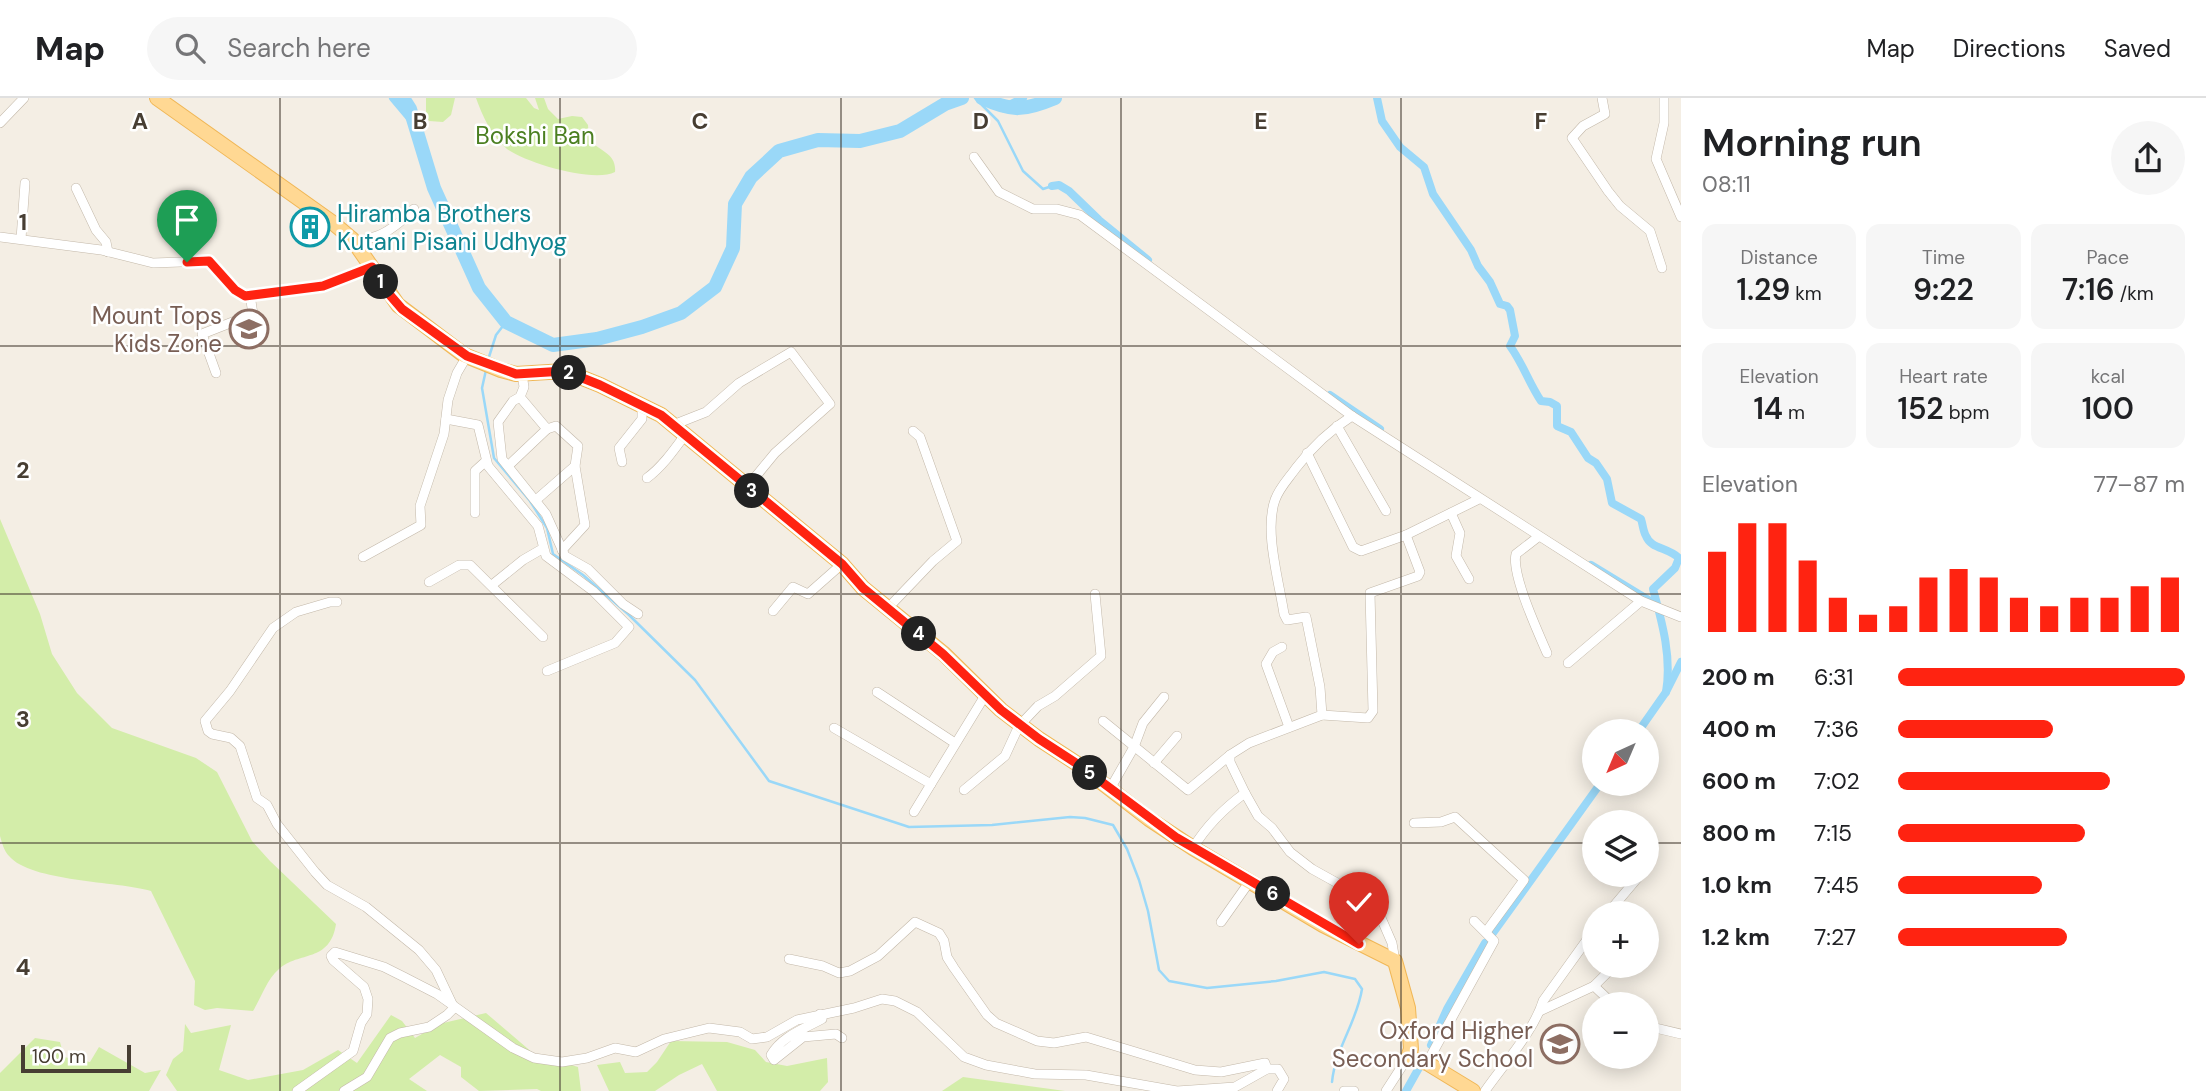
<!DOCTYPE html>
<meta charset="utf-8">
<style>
:root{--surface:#fff;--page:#f6f6f6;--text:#202124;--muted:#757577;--line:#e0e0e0;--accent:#ff2311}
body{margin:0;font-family:"DM Sans",sans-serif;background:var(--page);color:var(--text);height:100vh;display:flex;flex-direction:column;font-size:26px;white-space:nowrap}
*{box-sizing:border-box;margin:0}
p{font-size:23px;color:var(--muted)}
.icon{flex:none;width:38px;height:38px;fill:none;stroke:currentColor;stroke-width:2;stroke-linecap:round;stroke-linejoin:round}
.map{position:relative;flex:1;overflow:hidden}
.sheet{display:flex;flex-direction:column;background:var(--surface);width:525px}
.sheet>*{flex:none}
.needle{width:46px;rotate:224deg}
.controls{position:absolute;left:1582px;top:621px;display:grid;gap:14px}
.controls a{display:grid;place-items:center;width:77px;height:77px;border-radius:50%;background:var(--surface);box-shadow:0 4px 18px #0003;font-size:35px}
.scale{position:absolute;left:21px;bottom:18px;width:110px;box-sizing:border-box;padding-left:7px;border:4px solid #473e33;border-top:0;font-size:19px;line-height:24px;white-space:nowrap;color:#473e33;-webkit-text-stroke:5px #fff;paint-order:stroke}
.pin{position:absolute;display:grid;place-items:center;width:60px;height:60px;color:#fff;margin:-72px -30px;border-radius:50% 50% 50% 0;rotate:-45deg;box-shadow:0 0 7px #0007}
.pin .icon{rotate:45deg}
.km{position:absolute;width:35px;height:35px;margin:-18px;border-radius:50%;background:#222;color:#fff;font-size:19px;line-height:35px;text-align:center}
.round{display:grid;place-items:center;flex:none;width:74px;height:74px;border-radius:37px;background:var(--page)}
.head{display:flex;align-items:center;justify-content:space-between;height:119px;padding:0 21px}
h1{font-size:38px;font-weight:600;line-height:52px}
.metrics{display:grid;grid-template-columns:repeat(3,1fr);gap:10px;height:119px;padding:7px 21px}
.metrics div{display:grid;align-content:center;border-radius:14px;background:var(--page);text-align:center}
.metrics b{font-size:30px;font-weight:600}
.metrics small{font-size:19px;font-weight:400}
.metrics p{font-size:19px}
.chart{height:196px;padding:14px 21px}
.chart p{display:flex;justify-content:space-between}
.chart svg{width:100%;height:126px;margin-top:7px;stroke:var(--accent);stroke-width:6}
ul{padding:0 21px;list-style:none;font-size:23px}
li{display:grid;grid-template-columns:112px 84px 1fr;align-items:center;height:52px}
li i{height:18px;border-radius:9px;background:var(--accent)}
header{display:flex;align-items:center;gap:42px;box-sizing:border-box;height:98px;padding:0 35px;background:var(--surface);border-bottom:2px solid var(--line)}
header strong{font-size:33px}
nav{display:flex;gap:38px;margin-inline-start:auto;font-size:24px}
.search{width:490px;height:63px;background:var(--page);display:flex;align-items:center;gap:18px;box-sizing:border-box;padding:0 24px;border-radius:38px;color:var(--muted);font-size:26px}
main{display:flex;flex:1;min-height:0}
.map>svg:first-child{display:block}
.green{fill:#d3eda9}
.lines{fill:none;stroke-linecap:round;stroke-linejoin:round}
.stream{stroke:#9ad8f8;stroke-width:2.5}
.canal{stroke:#9ad8f8;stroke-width:8}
.river{stroke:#9ad8f8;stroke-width:14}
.street-casing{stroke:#c3b8a9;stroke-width:10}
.primary-casing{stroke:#f0b757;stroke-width:16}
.street{stroke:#fff;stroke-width:9}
.primary{stroke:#ffd893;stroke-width:14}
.route-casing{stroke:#fff;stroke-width:14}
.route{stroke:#ff2311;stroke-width:9}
.grid{fill:none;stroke:#473e33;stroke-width:2;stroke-opacity:0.55}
.labels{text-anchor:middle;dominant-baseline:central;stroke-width:5;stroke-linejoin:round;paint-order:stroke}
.park-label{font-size:24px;fill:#4b7f21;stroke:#fff}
.culture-label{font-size:24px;fill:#0d838f;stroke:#fff;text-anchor:start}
.education-label{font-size:24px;fill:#785e54;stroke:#fff;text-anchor:end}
.grid-label{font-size:23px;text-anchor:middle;font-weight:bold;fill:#473e33;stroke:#fff;stroke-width:5;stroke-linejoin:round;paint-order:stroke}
</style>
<header>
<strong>Map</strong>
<div class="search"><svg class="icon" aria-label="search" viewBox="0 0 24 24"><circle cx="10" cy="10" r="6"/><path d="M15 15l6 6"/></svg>Search here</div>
<nav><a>Map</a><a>Directions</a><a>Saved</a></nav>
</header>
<main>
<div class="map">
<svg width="1681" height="993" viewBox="0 0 1681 993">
<rect width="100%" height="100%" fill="#f4eee4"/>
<g class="green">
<polygon points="426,0 455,0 451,17 443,24 429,23 426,17"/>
<path d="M476,0h50l8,10 5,2 -4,-12h9l4,11 10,10 14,-3 10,1 6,8 1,15c11,11 28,14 26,32 -22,11 -88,-9 -108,-23 -15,-12 -25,-34 -31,-51z"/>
<path d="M0,421l40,95 12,40 25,39 35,35 84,30 21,14 35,69 18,20 66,63c-6,39 -37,27 -57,45 -12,10 -18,29 -26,42l-36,-3 -12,2 -11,-5 1,-24 -44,-90c-34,-10 -120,-9 -142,-35 -5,-5 -7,-13 -9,-20z"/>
<polygon points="486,915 534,956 578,969 581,993 541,993 537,991 479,993 461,979 461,969 440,957 409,981 427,993 177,993 166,977 173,961 183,953 185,926 191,935 231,927 219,972 248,982 303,972 338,952 357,965 391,917 402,923 415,940 439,926"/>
<polygon points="35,940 60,944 64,959 90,964 99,949 145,975 161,972 149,993 0,993 0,975"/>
<polygon points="671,943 727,944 755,952 766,964 787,968 827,960 828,984 820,993 717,993 702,966 679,977 655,993 609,993 597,967 620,964 625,975 647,974 657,964"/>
<polygon points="963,979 1065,993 942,993"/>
</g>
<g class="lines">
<g class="stream">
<polyline points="975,0 998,23 1023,73 1043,91 1052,88"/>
<polyline points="488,262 496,237 506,224"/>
<path d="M486,272l-4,18 12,70 36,43 17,27 6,26 30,21 45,39 67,66 74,101 140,46 83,-2 78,-8 15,1 28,7 14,24 12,31 9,31 11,59 10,11 38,7 69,-7 48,-9 31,7 7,10c-5,33 -27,60 -30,93"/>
</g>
<g class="canal">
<polyline points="393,0 414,25"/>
<path d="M1377,0l5,23 18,26 24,20 9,27 38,56 7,16 12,16 10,22 7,2 3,4 5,26 -5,10c13,18 19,37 31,55l9,1 7,4v20l14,6 17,26 8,5 11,16 5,24 29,16c2,6 2,12 5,17 5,13 21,11 33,22l-4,10 -22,21c9,33 19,68 13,103"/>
<polyline points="1003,10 1023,0"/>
<polyline points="1052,88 1059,87 1069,93 1099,122 1148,162"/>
<polyline points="1330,297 1380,331"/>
<polyline points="1591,467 1655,506"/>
<polyline points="1638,634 1666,594 1681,564"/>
<polyline points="1493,835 1600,686"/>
<polyline points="1431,947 1447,911 1485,845"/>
<polyline points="1406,993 1420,968"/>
</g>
<g class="river">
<polyline points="403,0 410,11 434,90 479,190 506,224 553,247 597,241 642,229 681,215 715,189 733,150 735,106 751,79 779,53 818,42 860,43 900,33 945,6 962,0"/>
<path d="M982,0c30,14 42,13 73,0"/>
</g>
<defs>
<g id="street">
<polyline points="1602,0 1605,16 1583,28 1572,40 1608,93 1620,108 1650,133 1662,170"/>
<polyline points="1664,0 1664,25 1656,61 1681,119"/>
<polyline points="0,25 24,0"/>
<polyline points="974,59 999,94 1033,111 1057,111 1080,117 1352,318 1641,503 1681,519"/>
<polyline points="76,90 96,132 106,144 108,154"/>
<polyline points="0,139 101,152 153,165 209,163 235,192 245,198 322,188 372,169"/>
<polyline points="21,141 25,85"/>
<path d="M357,147c7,-6 12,-6 20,-9 14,-5 27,-17 37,-27"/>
<polyline points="216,275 202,236 253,216 250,197"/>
<polyline points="522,276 524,289 520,299 547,331 556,328 578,348 575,368 585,427 562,452"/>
<polyline points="520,299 513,303 498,324 502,361 546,416 565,458 588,471 623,506 638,516"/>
<polyline points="446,321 478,327 488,368 538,428 546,458 593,493 629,529 615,545 547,573"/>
<polyline points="673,327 706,314 739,285 791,254 830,306 775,355 747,389"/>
<polyline points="1337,328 1386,413"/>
<polyline points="1307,355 1353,449 1361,453 1406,437 1420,474 1418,478 1370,495 1373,613 1368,620 1322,617"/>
<polyline points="622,364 619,350 642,321 642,310"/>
<polyline points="508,368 547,331"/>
<path d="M647,380c15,-11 27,-28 38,-43"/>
<polyline points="536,402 575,368"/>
<polyline points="475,415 475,373 486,363"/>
<polyline points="1451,415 1460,435 1456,458 1469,481"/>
<polyline points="1406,437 1479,401"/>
<path d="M1538,439l-22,17c-5,20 22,78 31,99"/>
<polyline points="363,459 421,427 420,408 444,336 448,302 457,275 467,258"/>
<polyline points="429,484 459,467 470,467 543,539"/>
<polyline points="492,487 523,462 542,451"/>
<polyline points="337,504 330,504 296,514 273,530 230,593 205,623 208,633 212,636 231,640 240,648 257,700 267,707 277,726 315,774 327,787 366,809 419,852 436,872 454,910 447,917 429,929 400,935 390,940 367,979 344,993"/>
<polyline points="887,511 933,463 957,443 920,339 913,333"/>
<polyline points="773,513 793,489 808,496 842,466"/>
<polyline points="1282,549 1273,554 1266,566 1289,629"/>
<polyline points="1568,565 1641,503"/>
<polyline points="877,594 955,645"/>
<polyline points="1103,623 1188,692 1230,657"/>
<polyline points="1020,627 1038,608 1055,598 1101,558 1095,496"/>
<polyline points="834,630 931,686 986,596"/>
<polyline points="1154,665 1177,638"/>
<polyline points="1110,691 1134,649 1143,625 1164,599"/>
<polyline points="964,692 1005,658 1017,632 1022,628"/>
<polyline points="1245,695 1258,718 1272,730 1290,754 1312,771 1375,806 1392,845 1395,863"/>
<polyline points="914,714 931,686"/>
<polyline points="1414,725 1441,724 1455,719 1524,782 1486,834"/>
<path d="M1193,750c14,-23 30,-39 52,-55l-15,-31v-7l19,-12 73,-28 -2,-28 -14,-70 -19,3 -3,-6c-5,-33 -20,-83 -9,-114 4,-12 14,-22 21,-32 16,-21 34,-38 56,-52"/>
<polyline points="1607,816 1640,777"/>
<polyline points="1221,824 1250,783"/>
<polyline points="789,861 823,868 839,875 850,873 878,858 915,824 939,835 944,843 947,859 954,870 987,917 996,925 1037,943 1054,945 1086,939 1195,972 1221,974 1265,965 1267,971"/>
<polyline points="1594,888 1611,871"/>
<polyline points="1540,913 1594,888 1613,906"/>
<path d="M820,916l2,5c-18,10 -40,17 -51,36l3,5 29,-23 33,-3 6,4"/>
<polyline points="1647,928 1681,936"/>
<polyline points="1427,965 1494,843 1474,823"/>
<polyline points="297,993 353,953 361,925 367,916 368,901 364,889 333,862 331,858 335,854 384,869 404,879 437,896 513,950 534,960 562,964 587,960 615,950 636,954 664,941 709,930 740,934 752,941 767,939 797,922 854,910 882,901 895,903 917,914 964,959 986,967 1035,976 1086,977 1177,993 1235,989 1267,971 1278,971 1284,981 1277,993"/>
<polyline points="1344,993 1354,993"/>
<polyline points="1386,993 1408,959"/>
<path d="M1485,993c18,-26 49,-60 58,-90l51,-71"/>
</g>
<polyline id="primary" points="157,0 333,125 352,141 398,207 464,257 501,272 516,276 565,273 600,287 661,317 842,466 863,490 944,556 1001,612 1039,641 1079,667 1149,721 1193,750 1323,827 1395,863 1408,910 1411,951 1408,959 1427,965 1473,993"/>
</defs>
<use href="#street" class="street-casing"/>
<use href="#primary" class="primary-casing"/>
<use href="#street" class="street"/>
<use href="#primary" class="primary"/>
</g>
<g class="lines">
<defs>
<polyline id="route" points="187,164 209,163 235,192 245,198 323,188 372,169 389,196 402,211 467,258 516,276 565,273 600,287 661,317 842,466 863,490 943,556 1001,612 1039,641 1079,667 1177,740 1359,846"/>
</defs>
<use href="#route" class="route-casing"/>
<use href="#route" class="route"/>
</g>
<path class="grid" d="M280,0v993M560,0v993M841,0v993M1121,0v993M1401,0v993M0,248h1681M0,496h1681M0,745h1594M1647,745h34"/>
<defs>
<symbol id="building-ring" viewBox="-11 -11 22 22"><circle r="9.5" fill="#fff" stroke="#0f9aa8" stroke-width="1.5"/><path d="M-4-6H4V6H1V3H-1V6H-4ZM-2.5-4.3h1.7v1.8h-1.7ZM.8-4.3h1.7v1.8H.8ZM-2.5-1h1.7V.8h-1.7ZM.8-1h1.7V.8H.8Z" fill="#0f9aa8"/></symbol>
<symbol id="school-ring" viewBox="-11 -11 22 22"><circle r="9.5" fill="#fff" stroke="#8d6e63" stroke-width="1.5"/><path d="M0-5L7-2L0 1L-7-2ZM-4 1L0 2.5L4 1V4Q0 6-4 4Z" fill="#8d6e63"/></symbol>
</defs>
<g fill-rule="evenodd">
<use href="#building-ring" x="288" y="107" width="44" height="44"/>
<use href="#school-ring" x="227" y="209" width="44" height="44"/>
<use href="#school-ring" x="1538" y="924" width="44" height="44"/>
</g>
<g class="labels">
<g class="park-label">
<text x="535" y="37">Bokshi Ban</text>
</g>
<g class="culture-label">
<text x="337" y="115">Hiramba Brothers<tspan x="337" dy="28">Kutani Pisani Udhyog</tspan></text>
</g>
<g class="education-label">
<text x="222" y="217">Mount Tops<tspan x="222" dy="28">Kids Zone</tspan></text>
<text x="1533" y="932">Oxford Higher<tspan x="1533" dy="28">Secondary School</tspan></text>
</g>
</g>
<g class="grid-label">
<text x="140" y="31">A</text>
<text x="420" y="31">B</text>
<text x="700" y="31">C</text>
<text x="981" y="31">D</text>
<text x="1261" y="31">E</text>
<text x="1541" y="31">F</text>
<text x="23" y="132">1</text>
<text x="23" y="380">2</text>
<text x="23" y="629">3</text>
<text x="23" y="877">4</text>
</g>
</svg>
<div class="controls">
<a><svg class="needle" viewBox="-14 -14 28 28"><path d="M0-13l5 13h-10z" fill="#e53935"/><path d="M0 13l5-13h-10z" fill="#757577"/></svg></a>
<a><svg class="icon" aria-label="layers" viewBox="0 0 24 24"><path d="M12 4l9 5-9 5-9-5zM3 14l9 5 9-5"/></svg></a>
<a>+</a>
<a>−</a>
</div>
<div class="scale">100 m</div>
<div class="pin" style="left:187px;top:164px;background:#1e9e55"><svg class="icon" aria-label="arrive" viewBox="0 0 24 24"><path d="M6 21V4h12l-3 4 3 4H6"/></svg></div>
<div class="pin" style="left:1359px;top:846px;background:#d93025"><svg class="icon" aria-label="check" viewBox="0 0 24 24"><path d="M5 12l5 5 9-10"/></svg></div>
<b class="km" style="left:381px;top:184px">1</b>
<b class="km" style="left:569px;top:275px">2</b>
<b class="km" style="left:752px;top:393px">3</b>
<b class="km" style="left:919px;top:536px">4</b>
<b class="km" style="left:1090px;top:675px">5</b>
<b class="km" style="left:1273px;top:796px">6</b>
</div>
<section class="sheet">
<div class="head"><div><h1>Morning run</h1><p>08:11</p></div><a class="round"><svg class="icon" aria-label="share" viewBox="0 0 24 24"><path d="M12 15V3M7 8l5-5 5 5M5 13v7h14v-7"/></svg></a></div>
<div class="metrics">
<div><p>Distance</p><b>1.29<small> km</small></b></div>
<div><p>Time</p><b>9:22</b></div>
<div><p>Pace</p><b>7:16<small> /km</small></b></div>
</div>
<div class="metrics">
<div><p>Elevation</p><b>14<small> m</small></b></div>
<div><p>Heart rate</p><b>152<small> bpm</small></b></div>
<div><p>kcal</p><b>100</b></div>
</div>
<div class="chart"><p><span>Elevation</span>77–87 m</p>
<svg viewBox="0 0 160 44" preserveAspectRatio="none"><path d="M5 44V16M15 44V6M25 44V6M35 44V19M45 44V32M55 44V38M65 44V35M75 44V25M85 44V22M95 44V25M105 44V32M115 44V35M125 44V32M135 44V32M145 44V28M155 44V25"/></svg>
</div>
<ul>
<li><b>200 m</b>6:31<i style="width:100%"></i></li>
<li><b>400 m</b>7:36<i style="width:54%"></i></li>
<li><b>600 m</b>7:02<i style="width:74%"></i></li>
<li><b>800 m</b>7:15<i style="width:65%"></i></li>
<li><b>1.0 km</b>7:45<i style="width:50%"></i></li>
<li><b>1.2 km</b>7:27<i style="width:59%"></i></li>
</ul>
</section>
</main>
